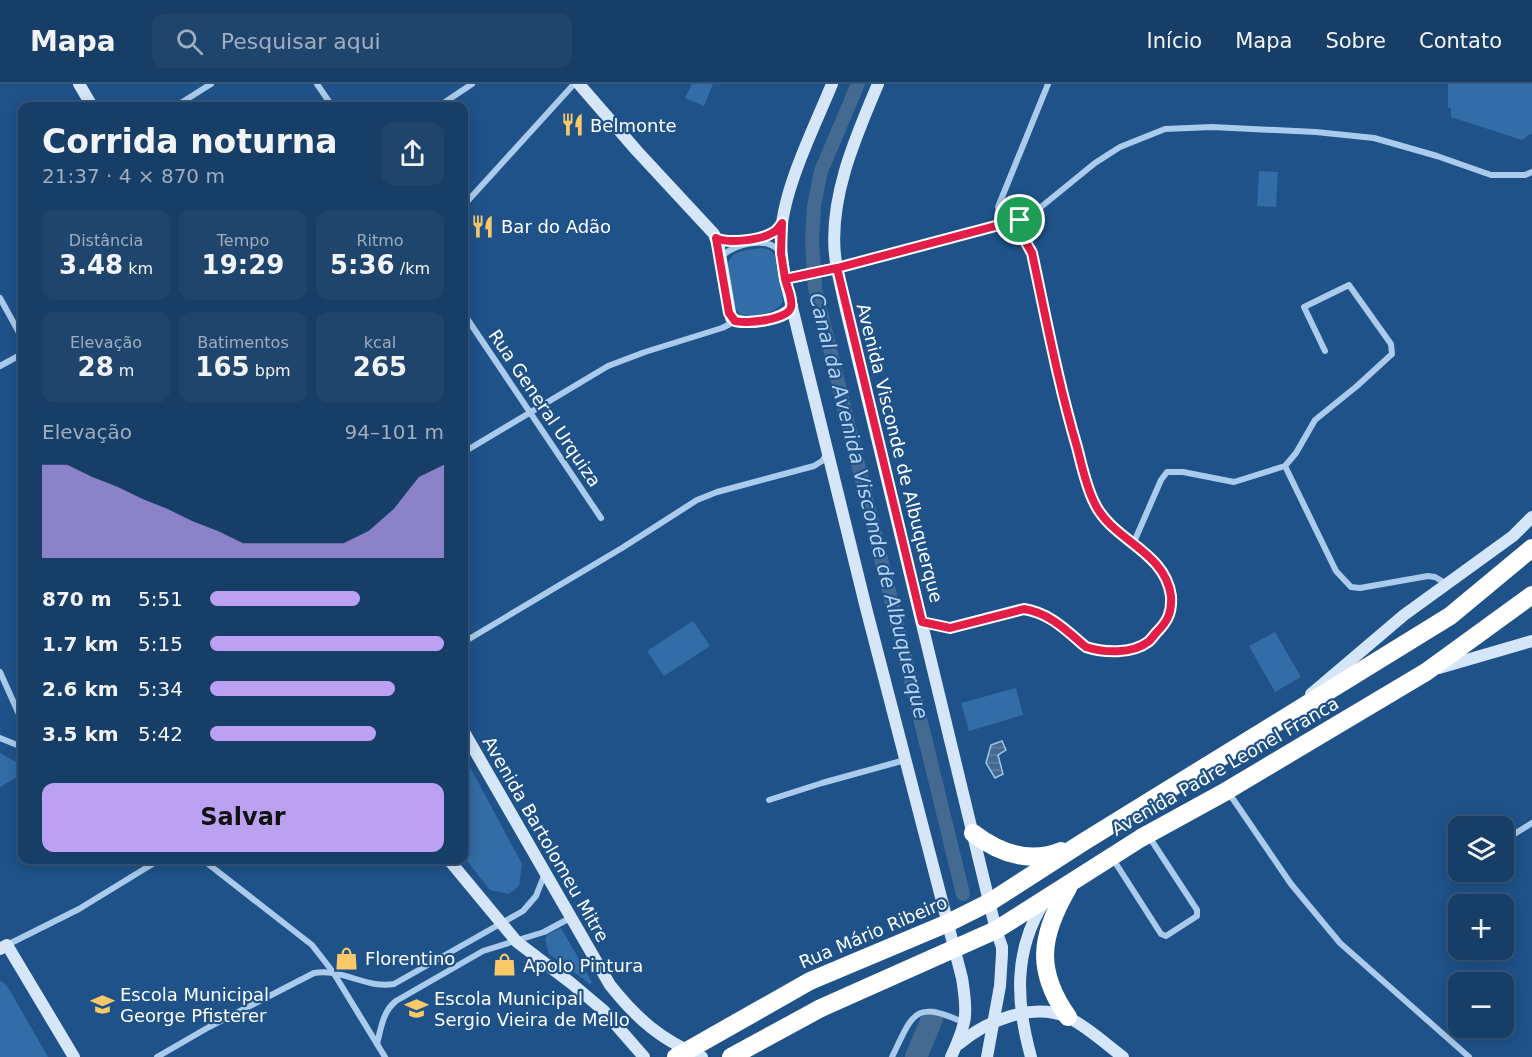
<!DOCTYPE html>
<html lang="pt">
<meta charset="utf-8">
<style>
:root{--surface:#173e67;--page:#20456d;--text:#f1f3f6;--muted:#9eaec0;--line:#36577b;--accent:#bca0f2}
body{margin:0;font-family:"DejaVu Sans",sans-serif;background:var(--page);color:var(--text);height:100vh;display:flex;flex-direction:column;font-size:22px;white-space:nowrap}
*{box-sizing:border-box;margin:0}
p{font-size:20px;color:var(--muted)}
.icon{flex:none;width:33px;height:33px;fill:none;stroke:currentColor;stroke-width:2;stroke-linecap:round;stroke-linejoin:round}
.map{position:relative;flex:1;overflow:hidden}
.details{position:absolute;left:18px;top:18px;width:450px;height:762px;display:flex;flex-direction:column;background:var(--surface);border-radius:12px;box-shadow:0 3px 15px #0003,0 0 0 2px var(--line)}
.details>*{flex:none}
.tools{position:absolute;left:1448px;top:732px;display:grid;gap:12px}
.tools a{display:grid;place-items:center;width:66px;height:66px;border-radius:12px;background:var(--surface);box-shadow:0 3px 15px #0003,0 0 0 2px var(--line);font-size:30px}
.pin{position:absolute;display:grid;place-items:center;width:51px;height:51px;color:#fff;margin:-26px;border:3px solid #fff;border-radius:50%;box-shadow:0 2px 6px #0007}
.round{display:grid;place-items:center;flex:none;width:63px;height:63px;border-radius:12px;background:var(--page)}
.summary{display:flex;align-items:center;justify-content:space-between;height:102px;padding:0 24px}
h1{font-size:33px;font-weight:600;line-height:45px}
.figures{display:grid;grid-template-columns:repeat(3,1fr);gap:9px;height:102px;padding:6px 24px}
.figures div{display:grid;align-content:center;border-radius:12px;background:var(--page);text-align:center}
.figures b{font-size:26px;font-weight:600}
.figures small{font-size:16px;font-weight:400}
.figures p{font-size:16px}
.chart{height:168px;padding:12px 24px}
.chart p{display:flex;justify-content:space-between}
.chart svg{width:100%;height:108px;margin-top:6px;fill:var(--accent);opacity:.7}
.primary-button{display:flex;gap:12px;margin-top:auto;padding:12px 24px}
.primary-button a{flex:1;height:69px;border-radius:12px;background:var(--accent);color:#111;font-size:24px;font-weight:600;line-height:69px;text-align:center}
ul{padding:0 24px;list-style:none;font-size:20px}
li{display:grid;grid-template-columns:96px 72px 1fr;align-items:center;height:45px}
li i{height:15px;border-radius:8px;background:var(--accent)}
header{display:flex;align-items:center;gap:36px;box-sizing:border-box;height:84px;padding:0 30px;background:var(--surface);border-bottom:2px solid var(--line)}
header strong{font-size:28px}
nav{display:flex;gap:33px;margin-inline-start:auto;font-size:21px}
.search{width:420px;height:54px;background:var(--page);display:flex;align-items:center;gap:15px;box-sizing:border-box;padding:0 21px;border-radius:12px;color:var(--muted);font-size:22px}
.map>svg:first-child{display:block}
.green{fill:#326da7}
.water{fill:url(#water-rules);stroke:#9dc6ed;stroke-width:1.5}
.lines{fill:none;stroke-linecap:round;stroke-linejoin:round}
.canal{stroke:#456a91;stroke-width:14}
.river{stroke:#456a91;stroke-width:22}
.street{stroke:#aacbeb;stroke-width:6}
.secondary{stroke:#d5e6f8;stroke-width:12}
.highway{stroke:#fff;stroke-width:18}
.route-casing{stroke:#fff;stroke-width:12}
.route{stroke:#e11d48;stroke-width:8}
.labels{text-anchor:middle;dominant-baseline:central;stroke-width:4.5;stroke-linejoin:round;paint-order:stroke}
.poi-label{font-size:18px;fill:#fff;stroke:#1f5289;text-anchor:start}
.street-label{font-size:18px;fill:#fff;stroke:#1f5289}
.water-label{font-size:20px;font-style:italic;fill:#b6d4f2;stroke:#1f5289}
</style>
<header>
<strong>Mapa</strong>
<div class="search"><svg class="icon" aria-label="search" viewBox="0 0 24 24"><circle cx="10" cy="10" r="6"/><path d="M15 15l6 6"/></svg>Pesquisar aqui</div>
<nav><a>Início</a><a>Mapa</a><a>Sobre</a><a>Contato</a></nav>
</header>
<div class="map">
<svg width="1532" height="973" viewBox="0 0 1532 973">
<defs>
<pattern id="water-rules" width="6" height="5" patternUnits="userSpaceOnUse" patternTransform="scale(1.5)"><rect width="6" height="5" fill="#456a91"/><path d="M0 2.5h6" fill="none" stroke="#6180a2"/></pattern>
</defs>
<rect width="100%" height="100%" fill="#1f5289"/>
<g class="green">
<polygon points="692,0 713,0 704,22 685,14"/>
<polygon points="1448,0 1532,0 1532,49 1522,56 1451,33 1451,24 1448,24"/>
<polygon points="1259,87 1278,88 1276,123 1257,122"/>
<path d="M762,164l8,2 5,5 8,46c-6,14 -39,22 -48,8l-7,-45c3,-15 22,-14 34,-16z"/>
<polygon points="693,537 710,562 664,592 647,567"/>
<polygon points="1275,548 1301,593 1275,608 1249,562"/>
<polygon points="1016,604 1023,631 969,647 961,619"/>
<polygon points="0,669 22,681 22,690 0,703"/>
<polygon points="464,672 522,780 519,802 509,810 490,806 464,773"/>
<polygon points="561,844 592,898 590,900 549,870 545,856 547,851"/>
<polygon points="0,897 4,899 9,905 48,973 0,973"/>
</g>
<polygon class="water" points="1002,657 1006,666 998,671 1003,690 995,694 986,679 991,661"/>
<g class="lines">
<polyline class="canal" points="858,0 821,87 814,122 812,156 815,204 963,810"/>
<polyline class="river" points="916,973 932,935"/>
<g class="street">
<polyline points="317,0 332,22"/>
<polyline points="176,22 211,0"/>
<polyline points="439,22 472,0"/>
<polyline points="464,121 574,0"/>
<circle cx="1012" cy="139" r="9"/>
<polyline points="1021,137 1036,127 1095,79 1120,63 1165,45 1212,43 1316,48 1374,54 1437,72 1491,91 1525,91 1532,88"/>
<path d="M717,155c14,7 54,-1 63,-13"/>
<path d="M721,173c12,-12 45,-22 58,-6"/>
<polyline points="837,184 1003,140 998,123 1048,0"/>
<polyline points="0,214 22,254"/>
<polyline points="464,230 601,434"/>
<polyline points="1325,267 1304,223 1349,201 1391,260 1392,270 1357,302 1315,336 1296,369 1285,382 1336,487 1351,503 1360,504 1428,492 1435,493 1447,500"/>
<polyline points="0,282 22,270"/>
<polyline points="464,368 608,282 645,268 722,244 730,240 731,234"/>
<polyline points="1134,458 1161,396 1167,388 1183,388 1234,398 1285,382"/>
<path d="M922,538l28,6 74,-19c26,4 43,22 62,38l7,2 33,1 22,-7 19,-21 3,-10 1,-16 -9,-27 -28,-27 -15,-8 -24,-29 -33,-110 -30,-142 -9,-16 -7,-6"/>
<polyline points="464,558 622,464 697,416 717,408 814,382 822,377 827,370"/>
<polyline points="0,588 22,637"/>
<polyline points="0,654 22,663"/>
<polyline points="1226,710 1233,715 1291,800 1340,859 1469,973"/>
<polyline points="769,716 822,699 905,676"/>
<polyline points="1503,757 1532,739"/>
<polyline points="1113,775 1161,850 1166,852 1197,832 1197,826 1148,751"/>
<polyline points="203,776 312,861 333,888 385,973"/>
<polyline points="7,861 79,825 159,776"/>
<path d="M377,960c4,-16 6,-33 19,-43l87,-50 61,-19 28,-15"/>
<path d="M157,973l52,-30 105,-54c28,-5 52,16 80,11l129,-73 13,-15 9,-23"/>
<path d="M892,973c22,-45 22,-57 73,-34"/>
</g>
<g class="secondary">
<polyline points="79,0 92,22"/>
<path d="M579,0l58,67 77,83 5,14 12,70c13,9 54,2 61,-12"/>
<path d="M832,0c-18,44 -48,103 -51,149 -1,16 2,31 4,46l81,329 96,370c6,37 5,44 -11,79"/>
<path d="M878,0c-22,52 -49,113 -43,171 2,18 7,36 11,55l150,620 6,17v7l-2,32 -13,71"/>
<polyline points="785,195 837,184"/>
<polyline points="1439,584 1532,557"/>
<polyline points="1311,610 1404,531 1513,452 1532,433"/>
<path d="M464,648l146,253c27,34 51,55 92,72"/>
<polyline points="449,776 517,858 571,899 603,926 644,973"/>
<polyline points="0,865 7,861 74,973"/>
<path d="M959,960c27,-23 73,-42 108,-27 17,7 40,28 56,40"/>
<path d="M1031,973c-15,-54 -18,-106 13,-155"/>
</g>
<g class="highway">
<path d="M973,749c26,20 56,31 88,18"/>
<path d="M1068,804c-28,48 -33,82 0,129"/>
<polyline points="676,973 810,897 948,839 990,818 1085,757 1450,532 1532,464"/>
<polyline points="731,973 821,924 996,846 1141,754 1223,709 1426,588 1532,511"/>
</g>
</g>
<g class="lines">
<defs>
<path id="route" d="M1020,136l-3,-4 -7,-1 -5,3 -2,6 -166,44 -52,11 -4,-26 1,-30c-3,4 -5,8 -10,10 -11,7 -44,11 -56,5l13,75 6,8c10,3 54,-1 56,-14 2,-8 -4,-20 -6,-28l52,-11 85,354 28,6 74,-19c26,4 43,22 62,38 18,6 46,7 62,-5 3,-2 6,-7 9,-10 11,-11 15,-20 14,-36 -6,-45 -58,-55 -76,-92 -9,-17 -13,-38 -18,-57 -19,-64 -31,-129 -45,-194l-9,-16 -7,-6 5,-5 -1,-6"/>
</defs>
<use href="#route" class="route-casing"/>
<use href="#route" class="route"/>
</g>
<defs>
<symbol id="restaurant-bare" viewBox="-9 -9 18 18"><path d="M-5-6h1v4h1v-4h1v4h1v-4h1v5L-1.5 .5V6h-2V.5L-5-1ZM5-6V6H3V1.5H1.5Q1.5-4 5-6Z" fill="#f9c969" stroke="#1f5289" stroke-width="2.5" paint-order="stroke"/></symbol>
<symbol id="shop-bare" viewBox="-9 -9 18 18"><path d="M-5-2.5h2.3a2.7 3.5 0 0 1 5.4 0H5L5.5 6h-11ZM-1.5-2.5h3a1.5 2.3 0 0 0-3 0Z" fill="#f9c969" stroke="#1f5289" stroke-width="2.5" paint-order="stroke"/></symbol>
<symbol id="school-bare" viewBox="-9 -9 18 18"><path d="M0-5L7-2L0 1L-7-2ZM-4 1L0 2.5L4 1V4Q0 6-4 4Z" fill="#f9c969" stroke="#1f5289" stroke-width="2.5" paint-order="stroke"/></symbol>
</defs>
<g fill-rule="evenodd">
<use href="#restaurant-bare" x="556" y="24" width="33" height="33"/>
<use href="#restaurant-bare" x="466" y="126" width="33" height="33"/>
<use href="#shop-bare" x="330" y="858" width="33" height="33"/>
<use href="#shop-bare" x="488" y="864" width="33" height="33"/>
<use href="#school-bare" x="86" y="904" width="33" height="33"/>
<use href="#school-bare" x="400" y="908" width="33" height="33"/>
</g>
<g class="labels">
<g class="poi-label">
<text x="590" y="41">Belmonte</text>
<text x="501" y="142">Bar do Adão</text>
<text x="365" y="874">Florentino</text>
<text x="523" y="881">Apolo Pintura</text>
<text x="120" y="910">Escola Municipal<tspan x="120" dy="21">George Pfisterer</tspan></text>
<text x="434" y="914">Escola Municipal<tspan x="434" dy="21">Sergio Vieira de Mello</tspan></text>
</g>
<g class="street-label">
<text transform="translate(545 324) rotate(56)">Rua General Urquiza</text>
<text transform="translate(900 369) rotate(76)">Avenida Visconde de Albuquerque</text>
<text transform="translate(1225 682) rotate(-30)">Avenida Padre Leonel Franca</text>
<text transform="translate(546 755) rotate(60)">Avenida Bartolomeu Mitre</text>
<text transform="translate(873 848) rotate(-23)">Rua Mário Ribeiro</text>
</g>
<g class="water-label">
<text transform="translate(869 422) rotate(76)">Canal da Avenida Visconde de Albuquerque</text>
</g>
</g>
</svg>
<div class="tools">
<a><svg class="icon" aria-label="layers" viewBox="0 0 24 24"><path d="M12 4l9 5-9 5-9-5zM3 14l9 5 9-5"/></svg></a>
<a>+</a>
<a>−</a>
</div>
<div class="pin" style="left:1020px;top:136px;background:#1e9e55"><svg class="icon" aria-label="arrive" viewBox="0 0 24 24"><path d="M6 21V4h12l-3 4 3 4H6"/></svg></div>
<section class="details">
<div class="summary"><div><h1>Corrida noturna</h1><p>21:37 · 4 × 870 m</p></div><a class="round"><svg class="icon" aria-label="share" viewBox="0 0 24 24"><path d="M12 15V3M7 8l5-5 5 5M5 13v7h14v-7"/></svg></a></div>
<div class="figures">
<div><p>Distância</p><b>3.48<small> km</small></b></div>
<div><p>Tempo</p><b>19:29</b></div>
<div><p>Ritmo</p><b>5:36<small> /km</small></b></div>
</div>
<div class="figures">
<div><p>Elevação</p><b>28<small> m</small></b></div>
<div><p>Batimentos</p><b>165<small> bpm</small></b></div>
<div><p>kcal</p><b>265</b></div>
</div>
<div class="chart"><p><span>Elevação</span>94–101 m</p>
<svg viewBox="0 0 160 44" preserveAspectRatio="none"><path d="M0 44V6L10 6L20 11L30 15L40 20L50 24L60 29L70 33L80 38L90 38L100 38L110 38L120 38L130 33L140 24L150 11L160 6V44z"/></svg>
</div>
<ul>
<li><b>870 m</b>5:51<i style="width:64%"></i></li>
<li><b>1.7 km</b>5:15<i style="width:100%"></i></li>
<li><b>2.6 km</b>5:34<i style="width:79%"></i></li>
<li><b>3.5 km</b>5:42<i style="width:71%"></i></li>
</ul>
<div class="primary-button"><a>Salvar</a></div>
</section>
</div>
